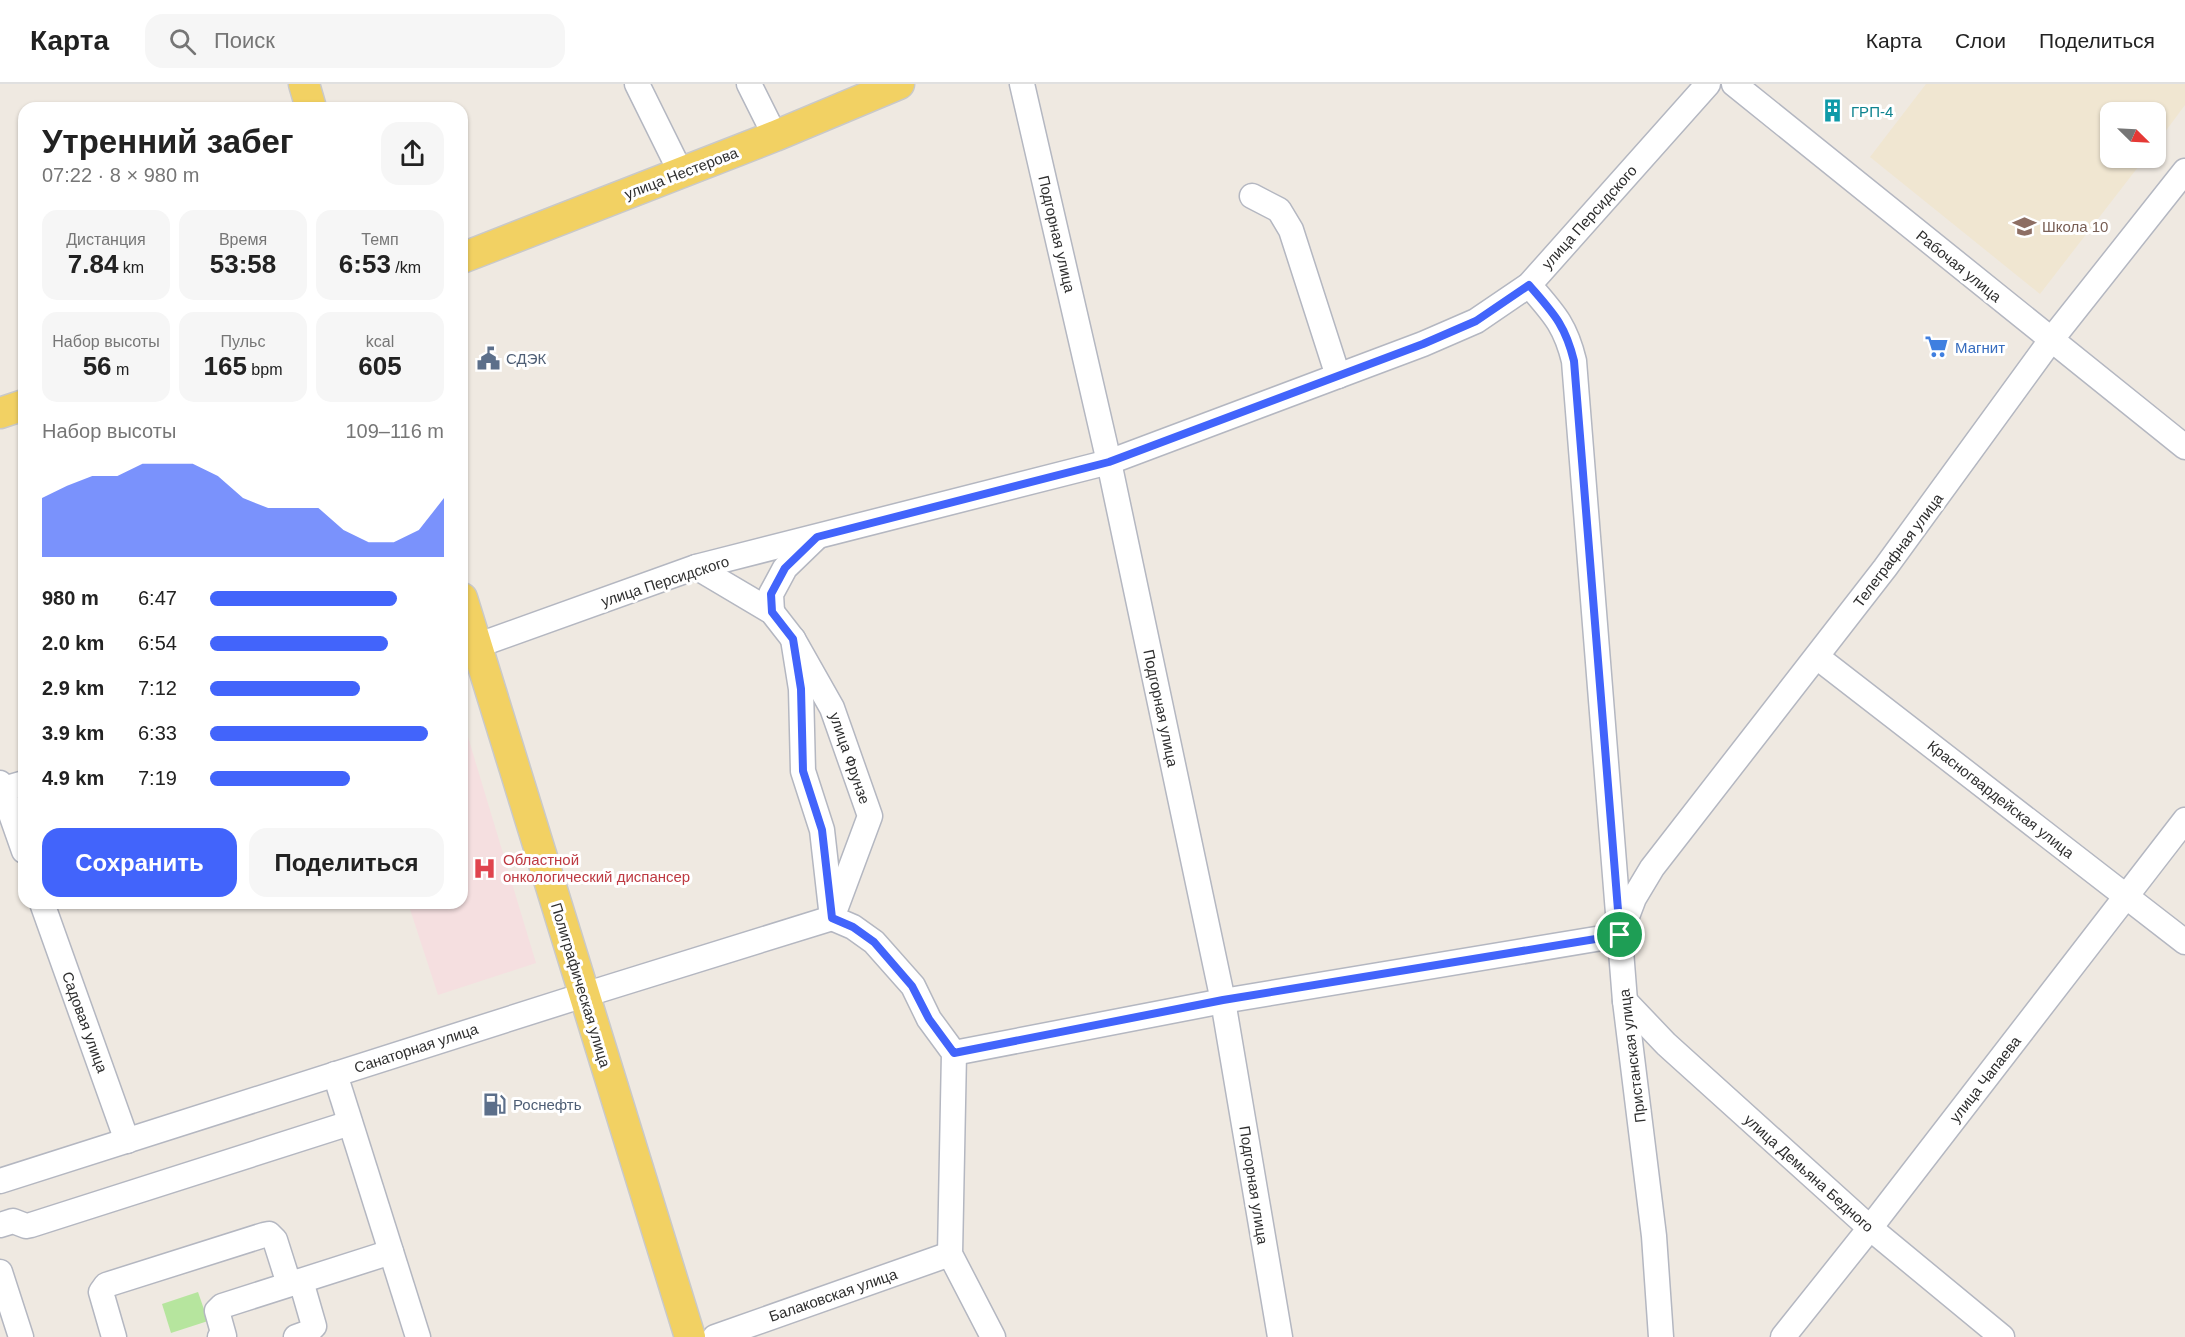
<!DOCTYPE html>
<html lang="ru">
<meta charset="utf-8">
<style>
:root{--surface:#fff;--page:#f6f6f6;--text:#222;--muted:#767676;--line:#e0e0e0;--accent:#4264fb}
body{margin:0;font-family:Helvetica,sans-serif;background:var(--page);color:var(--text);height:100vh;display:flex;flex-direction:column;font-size:22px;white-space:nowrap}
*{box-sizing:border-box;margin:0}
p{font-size:20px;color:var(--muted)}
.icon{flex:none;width:33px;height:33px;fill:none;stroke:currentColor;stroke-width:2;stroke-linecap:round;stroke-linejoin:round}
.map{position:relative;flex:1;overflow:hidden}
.panel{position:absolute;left:18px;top:18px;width:450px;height:807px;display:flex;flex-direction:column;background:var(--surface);border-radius:18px;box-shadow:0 2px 4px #0004}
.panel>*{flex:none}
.needle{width:39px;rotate:114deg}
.buttons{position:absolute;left:2100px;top:18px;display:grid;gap:12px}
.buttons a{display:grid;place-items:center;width:66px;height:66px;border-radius:12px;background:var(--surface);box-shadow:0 2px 4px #0004;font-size:30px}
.pin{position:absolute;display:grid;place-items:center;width:51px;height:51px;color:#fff;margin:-26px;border:3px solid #fff;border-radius:50%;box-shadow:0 2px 6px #0007}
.round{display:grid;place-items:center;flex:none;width:63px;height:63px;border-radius:18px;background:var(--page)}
.headline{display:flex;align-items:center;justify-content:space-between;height:102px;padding:0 24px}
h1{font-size:33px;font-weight:800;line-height:45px}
.stats{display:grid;grid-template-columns:repeat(3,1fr);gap:9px;height:102px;padding:6px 24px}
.stats div{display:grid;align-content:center;border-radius:15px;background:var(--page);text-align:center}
.stats b{font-size:26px;font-weight:800}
.stats small{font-size:16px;font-weight:400}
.stats p{font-size:16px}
.chart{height:168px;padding:12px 24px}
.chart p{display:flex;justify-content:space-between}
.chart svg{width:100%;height:108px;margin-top:6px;fill:var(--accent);opacity:.7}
.primary-button{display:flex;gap:12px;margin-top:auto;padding:12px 24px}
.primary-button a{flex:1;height:69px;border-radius:18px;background:var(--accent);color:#fff;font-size:24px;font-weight:800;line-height:69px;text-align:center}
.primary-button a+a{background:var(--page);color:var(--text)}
ul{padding:0 24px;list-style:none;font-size:20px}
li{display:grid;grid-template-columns:96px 72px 1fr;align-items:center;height:45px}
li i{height:15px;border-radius:8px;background:var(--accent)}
header{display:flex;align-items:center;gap:36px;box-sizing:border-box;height:84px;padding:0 30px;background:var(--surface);border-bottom:2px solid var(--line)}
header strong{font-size:28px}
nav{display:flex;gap:33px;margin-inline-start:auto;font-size:21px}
.search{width:420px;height:54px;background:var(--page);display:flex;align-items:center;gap:15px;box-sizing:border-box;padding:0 21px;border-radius:18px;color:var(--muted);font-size:22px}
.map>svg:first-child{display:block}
.education{fill:#f0e6d1}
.medical{fill:#f5dfe0}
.green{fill:#b6e59e}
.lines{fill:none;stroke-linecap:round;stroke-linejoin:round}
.minor-casing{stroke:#b4b7c1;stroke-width:27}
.major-casing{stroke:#c9c9c9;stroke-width:33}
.minor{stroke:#fff;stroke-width:24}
.major{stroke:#f2d163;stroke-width:30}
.route-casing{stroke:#fff;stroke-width:12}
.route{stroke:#4264fb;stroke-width:8}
.labels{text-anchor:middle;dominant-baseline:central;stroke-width:6;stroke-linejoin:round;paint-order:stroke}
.culture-label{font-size:15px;fill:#0d838f;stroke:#fff;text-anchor:start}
.street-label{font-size:15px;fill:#2e2e2e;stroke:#fff}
.education-label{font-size:15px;fill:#785e54;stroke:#fff;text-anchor:start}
.shop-label{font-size:15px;fill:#366cbe;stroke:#fff;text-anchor:start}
.service-label{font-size:15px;fill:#4e5e75;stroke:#fff;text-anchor:start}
.health-label{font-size:15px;fill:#be3a42;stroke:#fff;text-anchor:start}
</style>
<header>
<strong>Карта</strong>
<div class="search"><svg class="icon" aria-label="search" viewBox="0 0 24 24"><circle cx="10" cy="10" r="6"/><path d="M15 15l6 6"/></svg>Поиск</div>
<nav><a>Карта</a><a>Слои</a><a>Поделиться</a></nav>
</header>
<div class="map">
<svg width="2185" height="1253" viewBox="0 0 2185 1253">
<rect width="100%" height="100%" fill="#efe9e1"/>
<polygon class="education" points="1926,0 2185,0 2185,21 2156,60 2156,28 2110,28 2110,74 2145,74 2040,210 1870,73"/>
<polygon class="medical" points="468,653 536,879 438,911 408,819 462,819 462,655"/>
<polygon class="green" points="198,1208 208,1237 171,1249 162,1220"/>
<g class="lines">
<defs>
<g id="minor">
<polyline points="637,0 681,89"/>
<polyline points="749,0 775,52"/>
<polyline points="1022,0 1109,378 1223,917 1280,1253"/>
<polyline points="1734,0 2185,363"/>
<polyline points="1252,112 1279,126 1291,146 1338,292"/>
<path d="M1529,201c24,28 36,39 45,76l51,640 29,235 7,101"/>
<polyline points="696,483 772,528 793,555 832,624 870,732 832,834 853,843 874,858 913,902 929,935 954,969 950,1170 993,1253"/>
<polyline points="772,528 771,510 785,484 816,454"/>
<polyline points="462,567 696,483 1109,378 1423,260 1476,237 1529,201 1708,0"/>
<polyline points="1817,573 2185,858"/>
<polyline points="0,699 24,767"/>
<polyline points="0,706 24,699"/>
<polyline points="42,819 127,1057"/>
<polyline points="1623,843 1634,814 1652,784 1885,484 2051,256 2185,87"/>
<polyline points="1625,917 1666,960 1870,1144 2002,1253"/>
<polyline points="954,969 1223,917 1620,851"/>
<polyline points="335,990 418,1253"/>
<polyline points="0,1097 584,911 832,834 822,746 803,687 801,605 793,555"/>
<polyline points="0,1141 13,1137 26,1142 31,1141 350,1039"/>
<polyline points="0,1188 21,1253"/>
<polyline points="114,1253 101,1208 106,1201 264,1151 269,1150 275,1156 289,1200"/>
<polyline points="220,1253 224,1252 217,1227 222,1222 391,1168"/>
<polyline points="296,1253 307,1249 314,1242 301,1197"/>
<polyline points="715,1253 950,1170"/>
<polyline points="1783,1253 1870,1144 2185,736"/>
</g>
<g id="major">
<polyline points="304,0 311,24"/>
<polyline points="462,174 775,52 899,0"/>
<polyline points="0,329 24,321"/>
<polyline points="462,514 690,1253"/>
</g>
</defs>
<use href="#minor" class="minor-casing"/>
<use href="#major" class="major-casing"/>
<use href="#minor" class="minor"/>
<use href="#major" class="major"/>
</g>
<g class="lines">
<defs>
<path id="route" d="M1529,201c24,28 36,39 45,76l46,574 -397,65 -269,53 -25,-34 -17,-33 -38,-44 -21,-15 -21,-9 -10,-88 -19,-59 -2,-82 -8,-50 -21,-27 -1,-18 14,-26 32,-31 292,-75 314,-118 53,-23z"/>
</defs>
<use href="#route" class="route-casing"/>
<use href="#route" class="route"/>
</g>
<defs>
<symbol id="building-bare" viewBox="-9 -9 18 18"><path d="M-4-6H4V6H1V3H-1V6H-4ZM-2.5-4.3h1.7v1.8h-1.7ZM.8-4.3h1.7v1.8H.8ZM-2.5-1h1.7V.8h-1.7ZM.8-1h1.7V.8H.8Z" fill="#0f9aa8" stroke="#fff" stroke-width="2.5" paint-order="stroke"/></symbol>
<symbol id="school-bare" viewBox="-9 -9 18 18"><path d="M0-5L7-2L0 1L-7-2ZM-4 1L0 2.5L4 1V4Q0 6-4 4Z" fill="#8d6e63" stroke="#fff" stroke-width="2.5" paint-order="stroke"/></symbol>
<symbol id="supermarket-bare" viewBox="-9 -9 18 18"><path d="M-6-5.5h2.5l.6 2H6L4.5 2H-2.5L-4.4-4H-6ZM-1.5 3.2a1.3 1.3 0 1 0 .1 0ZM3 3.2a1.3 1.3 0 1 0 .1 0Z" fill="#3f7fe0" stroke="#fff" stroke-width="2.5" paint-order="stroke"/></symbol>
<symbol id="civic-bare" viewBox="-9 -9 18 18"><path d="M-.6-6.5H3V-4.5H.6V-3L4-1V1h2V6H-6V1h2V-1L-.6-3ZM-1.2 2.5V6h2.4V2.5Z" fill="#5c6f8a" stroke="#fff" stroke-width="2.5" paint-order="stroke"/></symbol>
<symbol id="hospital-bare" viewBox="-9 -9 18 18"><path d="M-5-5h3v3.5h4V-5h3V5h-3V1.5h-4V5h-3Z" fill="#e0444e" stroke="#fff" stroke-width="2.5" paint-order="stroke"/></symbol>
<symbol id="fuel-bare" viewBox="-9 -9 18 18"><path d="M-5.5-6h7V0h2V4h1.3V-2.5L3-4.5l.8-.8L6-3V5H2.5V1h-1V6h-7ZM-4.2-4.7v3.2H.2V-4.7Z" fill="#5c6f8a" stroke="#fff" stroke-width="2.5" paint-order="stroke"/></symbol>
</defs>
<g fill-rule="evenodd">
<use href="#building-bare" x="1816" y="10" width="33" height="33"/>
<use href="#school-bare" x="2008" y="126" width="33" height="33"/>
<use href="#supermarket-bare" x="1920" y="246" width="33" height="33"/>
<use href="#civic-bare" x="472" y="258" width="33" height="33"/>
<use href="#hospital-bare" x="468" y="768" width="33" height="33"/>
<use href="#fuel-bare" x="478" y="1004" width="33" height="33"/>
</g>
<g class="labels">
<g class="culture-label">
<text x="1851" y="27">ГРП-4</text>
</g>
<g class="street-label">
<text transform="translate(681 89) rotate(-21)">улица Нестерова</text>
<text transform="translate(1589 133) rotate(-48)">улица Персидского</text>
<text transform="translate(1057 150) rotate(77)">Подгорная улица</text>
<text transform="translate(1959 182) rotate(39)">Рабочая улица</text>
<text transform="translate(1898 466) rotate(-53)">Телеграфная улица</text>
<text transform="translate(665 497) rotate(-18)">улица Персидского</text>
<text transform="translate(1161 624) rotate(78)">Подгорная улица</text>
<text transform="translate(850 674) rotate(71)">улица Фрунзе</text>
<text transform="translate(2001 715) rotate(38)">Красногвардейская улица</text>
<text transform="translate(581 901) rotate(73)">Полиграфическая улица</text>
<text transform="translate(85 938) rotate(70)">Садовая улица</text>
<text transform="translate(416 964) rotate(-18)">Санаторная улица</text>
<text transform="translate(1632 972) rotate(-97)">Пристанская улица</text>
<text transform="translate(1985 995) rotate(-52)">улица Чапаева</text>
<text transform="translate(1809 1089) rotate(42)">улица Демьяна Бедного</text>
<text transform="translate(1254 1101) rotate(81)">Подгорная улица</text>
<text transform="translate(833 1211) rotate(-19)">Балаковская улица</text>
</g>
<g class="education-label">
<text x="2042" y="142">Школа 10</text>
</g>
<g class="shop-label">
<text x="1955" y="263">Магнит</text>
</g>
<g class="service-label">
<text x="506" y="274">СДЭК</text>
<text x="513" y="1020">Роснефть</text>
</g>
<g class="health-label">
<text x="503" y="775">Областной<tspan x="503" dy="17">онкологический диспансер</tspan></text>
</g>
</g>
</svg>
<div class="buttons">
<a><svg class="needle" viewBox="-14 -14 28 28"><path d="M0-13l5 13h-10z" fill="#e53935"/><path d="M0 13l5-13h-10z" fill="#767676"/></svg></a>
</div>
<div class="pin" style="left:1620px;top:851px;background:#1e9e55"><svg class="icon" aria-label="arrive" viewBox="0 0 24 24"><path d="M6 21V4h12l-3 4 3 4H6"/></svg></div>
<section class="panel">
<div class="headline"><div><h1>Утренний забег</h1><p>07:22 · 8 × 980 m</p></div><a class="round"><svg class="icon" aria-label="share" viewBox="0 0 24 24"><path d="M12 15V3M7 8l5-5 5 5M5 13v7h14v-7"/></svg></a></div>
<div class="stats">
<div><p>Дистанция</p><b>7.84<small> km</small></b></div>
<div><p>Время</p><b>53:58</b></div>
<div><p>Темп</p><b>6:53<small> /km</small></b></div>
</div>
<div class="stats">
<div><p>Набор высоты</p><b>56<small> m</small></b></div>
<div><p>Пульс</p><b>165<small> bpm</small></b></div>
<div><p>kcal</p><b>605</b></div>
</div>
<div class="chart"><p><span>Набор высоты</span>109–116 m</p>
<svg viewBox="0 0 160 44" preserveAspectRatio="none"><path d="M0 44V20L10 15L20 11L30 11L40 6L50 6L60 6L70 11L80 20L90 24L100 24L110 24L120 33L130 38L140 38L150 33L160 20V44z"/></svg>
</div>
<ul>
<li><b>980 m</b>6:47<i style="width:80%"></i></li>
<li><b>2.0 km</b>6:54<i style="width:76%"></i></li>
<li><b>2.9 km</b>7:12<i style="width:64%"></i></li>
<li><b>3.9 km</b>6:33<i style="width:93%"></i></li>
<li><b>4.9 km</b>7:19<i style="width:60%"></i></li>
</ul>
<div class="primary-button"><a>Сохранить</a><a>Поделиться</a></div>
</section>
</div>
